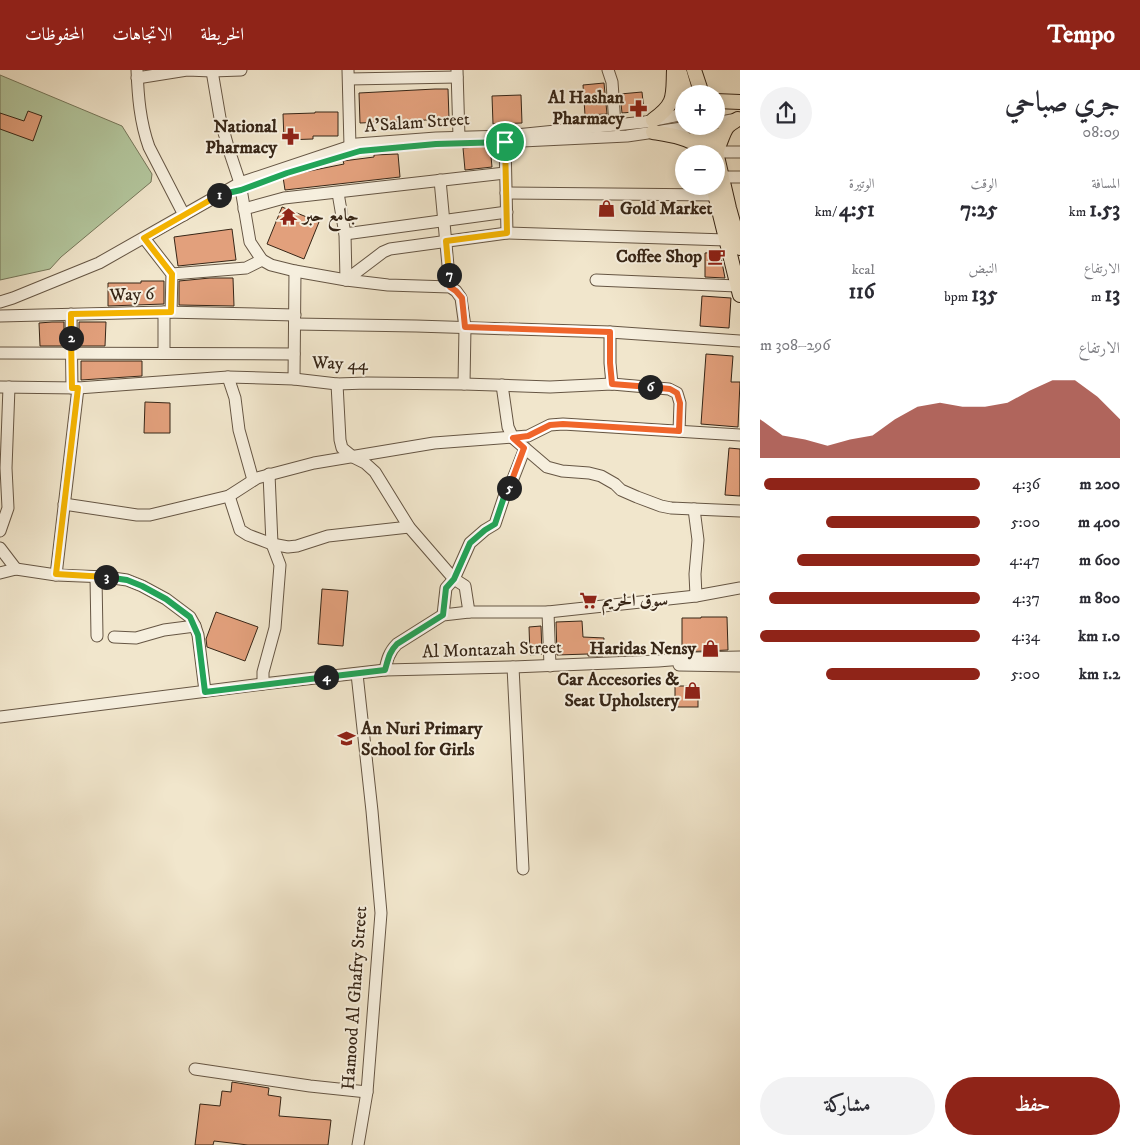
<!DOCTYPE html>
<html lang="ar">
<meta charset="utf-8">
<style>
:root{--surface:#fff;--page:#f2f2f3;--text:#2b2b33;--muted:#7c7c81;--accent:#8f2418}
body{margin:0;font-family:"IM FELL DW Pica",Amiri,serif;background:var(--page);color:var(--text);direction:rtl;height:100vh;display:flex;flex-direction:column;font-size:19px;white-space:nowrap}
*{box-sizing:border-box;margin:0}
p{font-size:16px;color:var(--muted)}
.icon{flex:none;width:28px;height:28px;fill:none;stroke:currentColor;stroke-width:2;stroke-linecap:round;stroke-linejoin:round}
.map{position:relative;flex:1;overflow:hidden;direction:ltr}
.side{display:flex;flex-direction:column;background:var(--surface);width:400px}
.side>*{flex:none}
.buttons{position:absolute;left:675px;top:15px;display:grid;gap:10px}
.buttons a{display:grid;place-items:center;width:50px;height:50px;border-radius:50%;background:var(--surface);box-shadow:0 2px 8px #0003;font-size:25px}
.pin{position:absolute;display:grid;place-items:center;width:42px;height:42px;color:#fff;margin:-21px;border:2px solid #fff;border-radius:50%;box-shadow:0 1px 5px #0007}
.km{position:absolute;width:25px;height:25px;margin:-12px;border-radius:50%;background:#222;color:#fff;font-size:14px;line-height:25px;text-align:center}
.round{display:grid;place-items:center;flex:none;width:52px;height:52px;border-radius:26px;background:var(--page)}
.head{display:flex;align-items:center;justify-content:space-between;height:85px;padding:0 20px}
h1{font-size:28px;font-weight:700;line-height:38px}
.stats{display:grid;grid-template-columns:repeat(3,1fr);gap:8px;height:85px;padding:5px 20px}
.stats div{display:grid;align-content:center}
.stats b{font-size:21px;font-weight:700}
.stats small{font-size:14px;font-weight:400}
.stats p{font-size:14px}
.chart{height:140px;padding:10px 20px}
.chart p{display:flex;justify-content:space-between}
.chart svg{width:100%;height:90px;margin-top:5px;fill:var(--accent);opacity:.7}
.button{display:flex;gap:10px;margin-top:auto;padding:10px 20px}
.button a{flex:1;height:58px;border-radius:30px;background:var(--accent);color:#fff;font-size:20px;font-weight:700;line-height:58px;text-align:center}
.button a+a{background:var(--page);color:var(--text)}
ul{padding:0 20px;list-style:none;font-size:16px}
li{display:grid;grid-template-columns:80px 60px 1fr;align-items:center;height:38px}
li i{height:12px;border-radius:6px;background:var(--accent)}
header{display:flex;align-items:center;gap:30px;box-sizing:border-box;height:70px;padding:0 25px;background:var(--accent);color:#fff}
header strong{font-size:24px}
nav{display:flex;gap:28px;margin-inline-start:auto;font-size:18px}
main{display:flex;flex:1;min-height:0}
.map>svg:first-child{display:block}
.green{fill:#b3c69d;stroke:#75765a}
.building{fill:#e2a07c;stroke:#372617}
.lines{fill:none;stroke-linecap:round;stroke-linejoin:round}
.minor-casing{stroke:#665644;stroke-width:13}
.major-casing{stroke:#372617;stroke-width:16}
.minor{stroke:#f6efde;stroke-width:11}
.major{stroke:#f1e6cc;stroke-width:14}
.split-1-casing{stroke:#fff;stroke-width:10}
.split-2-casing{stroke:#fff;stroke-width:10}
.split-3-casing{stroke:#fff;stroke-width:10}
.split-4-casing{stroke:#fff;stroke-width:10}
.split-5-casing{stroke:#fff;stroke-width:10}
.split-6-casing{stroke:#fff;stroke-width:10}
.split-7-casing{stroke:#fff;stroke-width:10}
.split-8-casing{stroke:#fff;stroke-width:10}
.split-1{stroke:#22a559;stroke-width:6}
.split-2{stroke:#f5b400;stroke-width:6}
.split-3{stroke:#f5b400;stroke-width:6}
.split-4{stroke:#22a559;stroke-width:6}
.split-5{stroke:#22a559;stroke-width:6}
.split-6{stroke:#f0652b;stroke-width:6}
.split-7{stroke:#f0652b;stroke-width:6}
.split-8{stroke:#f5b400;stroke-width:6}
.labels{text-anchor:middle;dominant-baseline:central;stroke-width:4;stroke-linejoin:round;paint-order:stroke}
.poi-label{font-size:18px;font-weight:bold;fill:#372617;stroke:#f6efde;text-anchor:end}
.street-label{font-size:18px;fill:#372617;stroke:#f6efde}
</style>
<header>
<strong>Tempo</strong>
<nav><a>الخريطة</a><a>الاتجاهات</a><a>المحفوظات</a></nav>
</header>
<main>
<section class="side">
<div class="head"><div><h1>جري صباحي</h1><p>08:09</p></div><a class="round"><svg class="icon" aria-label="share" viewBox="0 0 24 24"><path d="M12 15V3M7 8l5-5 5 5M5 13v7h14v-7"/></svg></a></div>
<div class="stats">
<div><p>المسافة</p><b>1.53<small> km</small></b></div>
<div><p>الوقت</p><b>7:25</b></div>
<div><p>الوتيرة</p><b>4:51<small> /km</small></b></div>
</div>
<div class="stats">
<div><p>الارتفاع</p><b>13<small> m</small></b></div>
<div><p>النبض</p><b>135<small> bpm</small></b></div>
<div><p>kcal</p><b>116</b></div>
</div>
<div class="chart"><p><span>الارتفاع</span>296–308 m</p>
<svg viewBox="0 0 160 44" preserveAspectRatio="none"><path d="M0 44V25L10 33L20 35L30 38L40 35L50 33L60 25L70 19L80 17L90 19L100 19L110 17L120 11L130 6L140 6L150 14L160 25V44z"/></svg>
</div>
<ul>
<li><b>200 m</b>4:36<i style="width:98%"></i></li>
<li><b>400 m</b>5:00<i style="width:70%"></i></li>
<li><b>600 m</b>4:47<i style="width:83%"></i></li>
<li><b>800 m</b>4:37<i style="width:96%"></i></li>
<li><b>1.0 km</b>4:34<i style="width:100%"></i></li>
<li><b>1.2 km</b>5:00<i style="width:70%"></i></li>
</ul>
<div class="button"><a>حفظ</a><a>مشاركة</a></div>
</section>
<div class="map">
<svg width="740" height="1075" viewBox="0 0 740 1075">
<rect width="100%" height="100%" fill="#f1e6cc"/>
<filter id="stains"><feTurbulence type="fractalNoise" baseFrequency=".004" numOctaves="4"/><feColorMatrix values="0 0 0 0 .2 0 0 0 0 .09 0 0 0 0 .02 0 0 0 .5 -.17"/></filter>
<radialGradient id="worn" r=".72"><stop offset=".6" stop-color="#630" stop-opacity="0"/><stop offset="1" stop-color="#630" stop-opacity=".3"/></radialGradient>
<polygon class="green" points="0,5 122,56 152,104 151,112 61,187 50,199 0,210"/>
<g class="building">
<polygon points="604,13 607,44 585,45 583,15"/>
<polygon points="435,19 448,19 449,49 360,53 359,23"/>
<polygon points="642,22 644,41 622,43 620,24"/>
<polygon points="521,25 522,53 493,54 492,26"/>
<polygon points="28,41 42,46 33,71 0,59 0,43 24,51"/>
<polygon points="315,42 338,42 338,66 313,66 313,69 284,70 283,44 315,43"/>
<polygon points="490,76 492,97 465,100 463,78"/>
<polygon points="398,84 400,107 285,120 283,107 285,106 344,94 343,91 374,87 374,85"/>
<polygon points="282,137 319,152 304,189 267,174"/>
<polygon points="232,159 236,190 178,196 174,167"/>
<polygon points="720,182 725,208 705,207 705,183"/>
<polygon points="210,208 233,208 234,236 179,235 179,211"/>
<polygon points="141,211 164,211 164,234 108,236 108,213 141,213"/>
<polygon points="702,226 731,228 729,258 700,256"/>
<polygon points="52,252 64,252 64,276 40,276 39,253"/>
<polygon points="79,252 106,252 105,276 79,276"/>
<polygon points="706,284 733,286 731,312 740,312 738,357 701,354"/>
<polygon points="81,291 142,291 142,306 81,310"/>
<polygon points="145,332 170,333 170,363 144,363"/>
<polygon points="729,378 740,379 740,426 725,425"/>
<polygon points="322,519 348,521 343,576 318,574"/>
<polygon points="216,542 258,557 245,591 207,577 206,569"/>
<polygon points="701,547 727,547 728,580 682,582 682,548 701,548"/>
<polygon points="582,551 583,567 604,568 603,586 588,586 588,584 557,585 556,552"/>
<polygon points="541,556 542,584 530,585 529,557"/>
<rect x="675" y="616" width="23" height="21"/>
<polygon points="232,1012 269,1018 268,1025 281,1027 279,1046 331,1050 328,1075 248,1075 214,1071 213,1075 195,1075 200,1034 220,1036 222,1021 231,1022"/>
</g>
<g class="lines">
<defs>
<g id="minor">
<path d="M137,0c1,26 3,52 12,77l35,68"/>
<polyline points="348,0 350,76"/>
<polyline points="457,0 459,67"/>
<polyline points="608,0 612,12 615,55"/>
<polyline points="212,1 220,48 228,77 240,113 250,172 262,190"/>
<polyline points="137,8 187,0 212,1 241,0"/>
<polyline points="349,9 457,7"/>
<polyline points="716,53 737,49"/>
<polyline points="522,71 627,66 696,56"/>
<polyline points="505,72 507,163"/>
<polyline points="716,82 740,82"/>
<polyline points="722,107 740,107"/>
<polyline points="440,110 450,217"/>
<polyline points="338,123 345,164 346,210"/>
<polyline points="506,123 715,125"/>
<polyline points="244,139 284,128 505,103"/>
<polyline points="345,164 507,142"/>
<polyline points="144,168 172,204 171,242"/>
<polyline points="172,204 246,198 262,190 271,195 295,201 346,210 388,215 450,217 456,221 461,228 465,257 464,314"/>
<polyline points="346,210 383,182 390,179 507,163 726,170"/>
<polyline points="596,210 737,216"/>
<polyline points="0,232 13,228 99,193 240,113 357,74 436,68 506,66 645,52 684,44"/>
<polyline points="71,244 72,318"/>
<polyline points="0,246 164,242 295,245"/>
<polyline points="295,254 416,256 610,262 740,271"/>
<polyline points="610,262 610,293 612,314"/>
<polyline points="0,283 294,284"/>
<polyline points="164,283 164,242"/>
<polyline points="228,307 235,328 239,360 253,410"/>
<polyline points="294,309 295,201"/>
<polyline points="337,314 340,370 342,378 353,387 365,393 375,402 409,457 454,509 465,516 469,542"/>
<polyline points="502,315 508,357 513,368 547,397 562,401 589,403 601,406 615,414 621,420 637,427 661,436 671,438 740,441"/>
<polyline points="0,317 78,318 228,307 294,309 337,314 367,313 464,314 550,317 612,314 669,319 677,323 680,333 679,361"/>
<polyline points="229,426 240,460 248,465 272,474 288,477 297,476 328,466 409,457"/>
<polyline points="64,434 137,445 150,445 229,426 257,408 314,393 434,373 528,366 550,355 563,354 740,365"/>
<polyline points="694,439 698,470 695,504 696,526"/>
<polyline points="0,461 8,438 6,398 9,317"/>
<polyline points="0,478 16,499"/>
<polyline points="0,503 16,499 56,505 106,507 127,510 142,516 166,529 190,547 195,556 198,565 205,621"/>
<polyline points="56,505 78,318"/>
<polyline points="96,507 97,566"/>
<polyline points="548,542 550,596"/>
<polyline points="443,545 446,518 454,509 470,473 485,460 495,454 504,427 509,419 525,378"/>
<polyline points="114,567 136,568 164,560 195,556"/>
<polyline points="679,595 740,596"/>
<polyline points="513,597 523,799"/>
<path d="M385,600c2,-10 4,-18 12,-26l46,-29 26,-3h79l148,-16 44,-8"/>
<polyline points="357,604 372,741 381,843 367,1022 358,1075"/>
<polyline points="263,614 263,602 275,558 280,495 272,474 269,404"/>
<polyline points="0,647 263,614 385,600 513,597 658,591 695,588 740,587"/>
<polyline points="195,999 310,1016 367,1022"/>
</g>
<g id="major">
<polyline points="679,0 686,24"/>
<polyline points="694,0 702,24"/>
<polyline points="716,31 740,32"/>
<path d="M653,50c23,-16 20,-24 21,-50"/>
<polyline points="695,56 703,79"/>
<polyline points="710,56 729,138 740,178"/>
<path d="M653,62c18,3 34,5 49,16"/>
<path d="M716,82c4,-7 7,-21 12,-26 3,-3 7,-5 10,-7"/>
<polyline points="713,116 740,225"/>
</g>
</defs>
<use href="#minor" class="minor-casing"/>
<use href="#major" class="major-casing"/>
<use href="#minor" class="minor"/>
<use href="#major" class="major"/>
</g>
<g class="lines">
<defs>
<polyline id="split-1" points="219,125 241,120 287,103 360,81 436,74 505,72"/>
<polyline id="split-2" points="71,268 71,244 171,242 172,204 144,168 219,125"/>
<polyline id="split-3" points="71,268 72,318 78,318 56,504 106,507"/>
<polyline id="split-4" points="106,507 127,510 142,516 166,529 190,547 198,565 205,622 326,607"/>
<path id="split-5" d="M326,607l59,-7c3,-10 4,-18 12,-26l46,-29 3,-27 8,-9 16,-36 15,-13 10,-6 9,-27 5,-9"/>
<polyline id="split-6" points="509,418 524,378 513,368 528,366 550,355 563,354 679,361 680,333 677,323 670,319 650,317"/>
<polyline id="split-7" points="449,205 450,217 456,221 462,228 465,257 610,262 610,293 612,314 650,317"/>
<polyline id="split-8" points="449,205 446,171 507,163 505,72"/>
</defs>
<use href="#split-1" class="split-1-casing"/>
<use href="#split-2" class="split-2-casing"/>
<use href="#split-3" class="split-3-casing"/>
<use href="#split-4" class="split-4-casing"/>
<use href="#split-5" class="split-5-casing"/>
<use href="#split-6" class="split-6-casing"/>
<use href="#split-7" class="split-7-casing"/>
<use href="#split-8" class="split-8-casing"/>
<use href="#split-1" class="split-1"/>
<use href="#split-2" class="split-2"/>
<use href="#split-3" class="split-3"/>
<use href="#split-4" class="split-4"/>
<use href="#split-5" class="split-5"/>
<use href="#split-6" class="split-6"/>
<use href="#split-7" class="split-7"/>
<use href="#split-8" class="split-8"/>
</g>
<defs>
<symbol id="pharmacy-bare" viewBox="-9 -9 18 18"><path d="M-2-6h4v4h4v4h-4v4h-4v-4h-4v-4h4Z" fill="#8f2418" stroke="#f6efde" stroke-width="2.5" paint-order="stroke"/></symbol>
<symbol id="shop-bare" viewBox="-9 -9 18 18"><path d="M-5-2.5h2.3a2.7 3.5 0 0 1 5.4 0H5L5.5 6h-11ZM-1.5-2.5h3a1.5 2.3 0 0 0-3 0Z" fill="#8f2418" stroke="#f6efde" stroke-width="2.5" paint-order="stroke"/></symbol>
<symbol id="temple-bare" viewBox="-9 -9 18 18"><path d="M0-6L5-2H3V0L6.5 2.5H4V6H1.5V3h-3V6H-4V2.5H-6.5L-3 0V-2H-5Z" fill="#8f2418" stroke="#f6efde" stroke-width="2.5" paint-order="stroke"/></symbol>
<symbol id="cafe-bare" viewBox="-9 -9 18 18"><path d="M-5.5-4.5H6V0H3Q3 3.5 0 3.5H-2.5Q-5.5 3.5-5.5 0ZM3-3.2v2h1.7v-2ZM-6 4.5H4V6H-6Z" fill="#8f2418" stroke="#f6efde" stroke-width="2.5" paint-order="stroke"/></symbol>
<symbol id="supermarket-bare" viewBox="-9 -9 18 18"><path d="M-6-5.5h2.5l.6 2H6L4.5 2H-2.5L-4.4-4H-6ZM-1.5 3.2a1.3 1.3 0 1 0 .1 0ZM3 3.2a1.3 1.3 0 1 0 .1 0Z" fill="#8f2418" stroke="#f6efde" stroke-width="2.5" paint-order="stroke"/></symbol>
<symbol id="university-bare" viewBox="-9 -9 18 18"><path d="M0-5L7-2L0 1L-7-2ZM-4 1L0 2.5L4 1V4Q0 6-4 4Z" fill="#8f2418" stroke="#f6efde" stroke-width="2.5" paint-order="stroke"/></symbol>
</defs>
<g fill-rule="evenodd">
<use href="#pharmacy-bare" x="626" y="26" width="25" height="25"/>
<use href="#pharmacy-bare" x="278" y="54" width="25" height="25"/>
<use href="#shop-bare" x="594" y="126" width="25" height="25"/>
<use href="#temple-bare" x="276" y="134" width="25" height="25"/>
<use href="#cafe-bare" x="704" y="174" width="25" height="25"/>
<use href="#supermarket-bare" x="576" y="518" width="25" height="25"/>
<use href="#shop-bare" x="698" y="566" width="25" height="25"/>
<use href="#shop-bare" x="680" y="608" width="25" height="25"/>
<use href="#university-bare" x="334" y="656" width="25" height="25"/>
</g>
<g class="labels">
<g class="poi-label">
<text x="624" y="28">Al Hashan<tspan x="624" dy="21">Pharmacy</tspan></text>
<text x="277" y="57">National<tspan x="277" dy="21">Pharmacy</tspan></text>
<text x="620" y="139" text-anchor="start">Gold Market</text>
<text x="303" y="146" text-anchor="start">جامع حبر</text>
<text x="702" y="187">Coffee Shop</text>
<text x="602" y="531" text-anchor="start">سوق الحريم</text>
<text x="696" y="579">Haridas Nensy</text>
<text x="679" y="610">Car Accesories &amp;<tspan x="679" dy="21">Seat Upholstery</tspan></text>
<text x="361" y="659" text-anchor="start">An Nuri Primary<tspan x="361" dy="21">School for Girls</tspan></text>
</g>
<g class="street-label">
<text transform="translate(417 53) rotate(-4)">A'Salam Street</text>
<text transform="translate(132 225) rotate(-2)">Way 6</text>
<text transform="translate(340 294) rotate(2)">Way 44</text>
<text transform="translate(492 580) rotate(-2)">Al Montazah Street</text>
<text transform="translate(355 928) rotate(-86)">Hamood Al Ghafry Street</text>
</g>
</g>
<rect width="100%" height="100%" filter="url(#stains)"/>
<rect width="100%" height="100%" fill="url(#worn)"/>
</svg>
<div class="buttons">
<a>+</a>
<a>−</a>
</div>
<div class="pin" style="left:505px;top:72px;background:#1e9e55"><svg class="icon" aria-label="arrive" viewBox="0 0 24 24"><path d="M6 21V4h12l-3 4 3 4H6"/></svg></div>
<b class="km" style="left:219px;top:125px">1</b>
<b class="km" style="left:71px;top:268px">2</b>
<b class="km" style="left:106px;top:507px">3</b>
<b class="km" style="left:326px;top:607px">4</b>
<b class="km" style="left:509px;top:418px">5</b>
<b class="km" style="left:650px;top:317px">6</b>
<b class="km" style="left:449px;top:205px">7</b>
</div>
</main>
